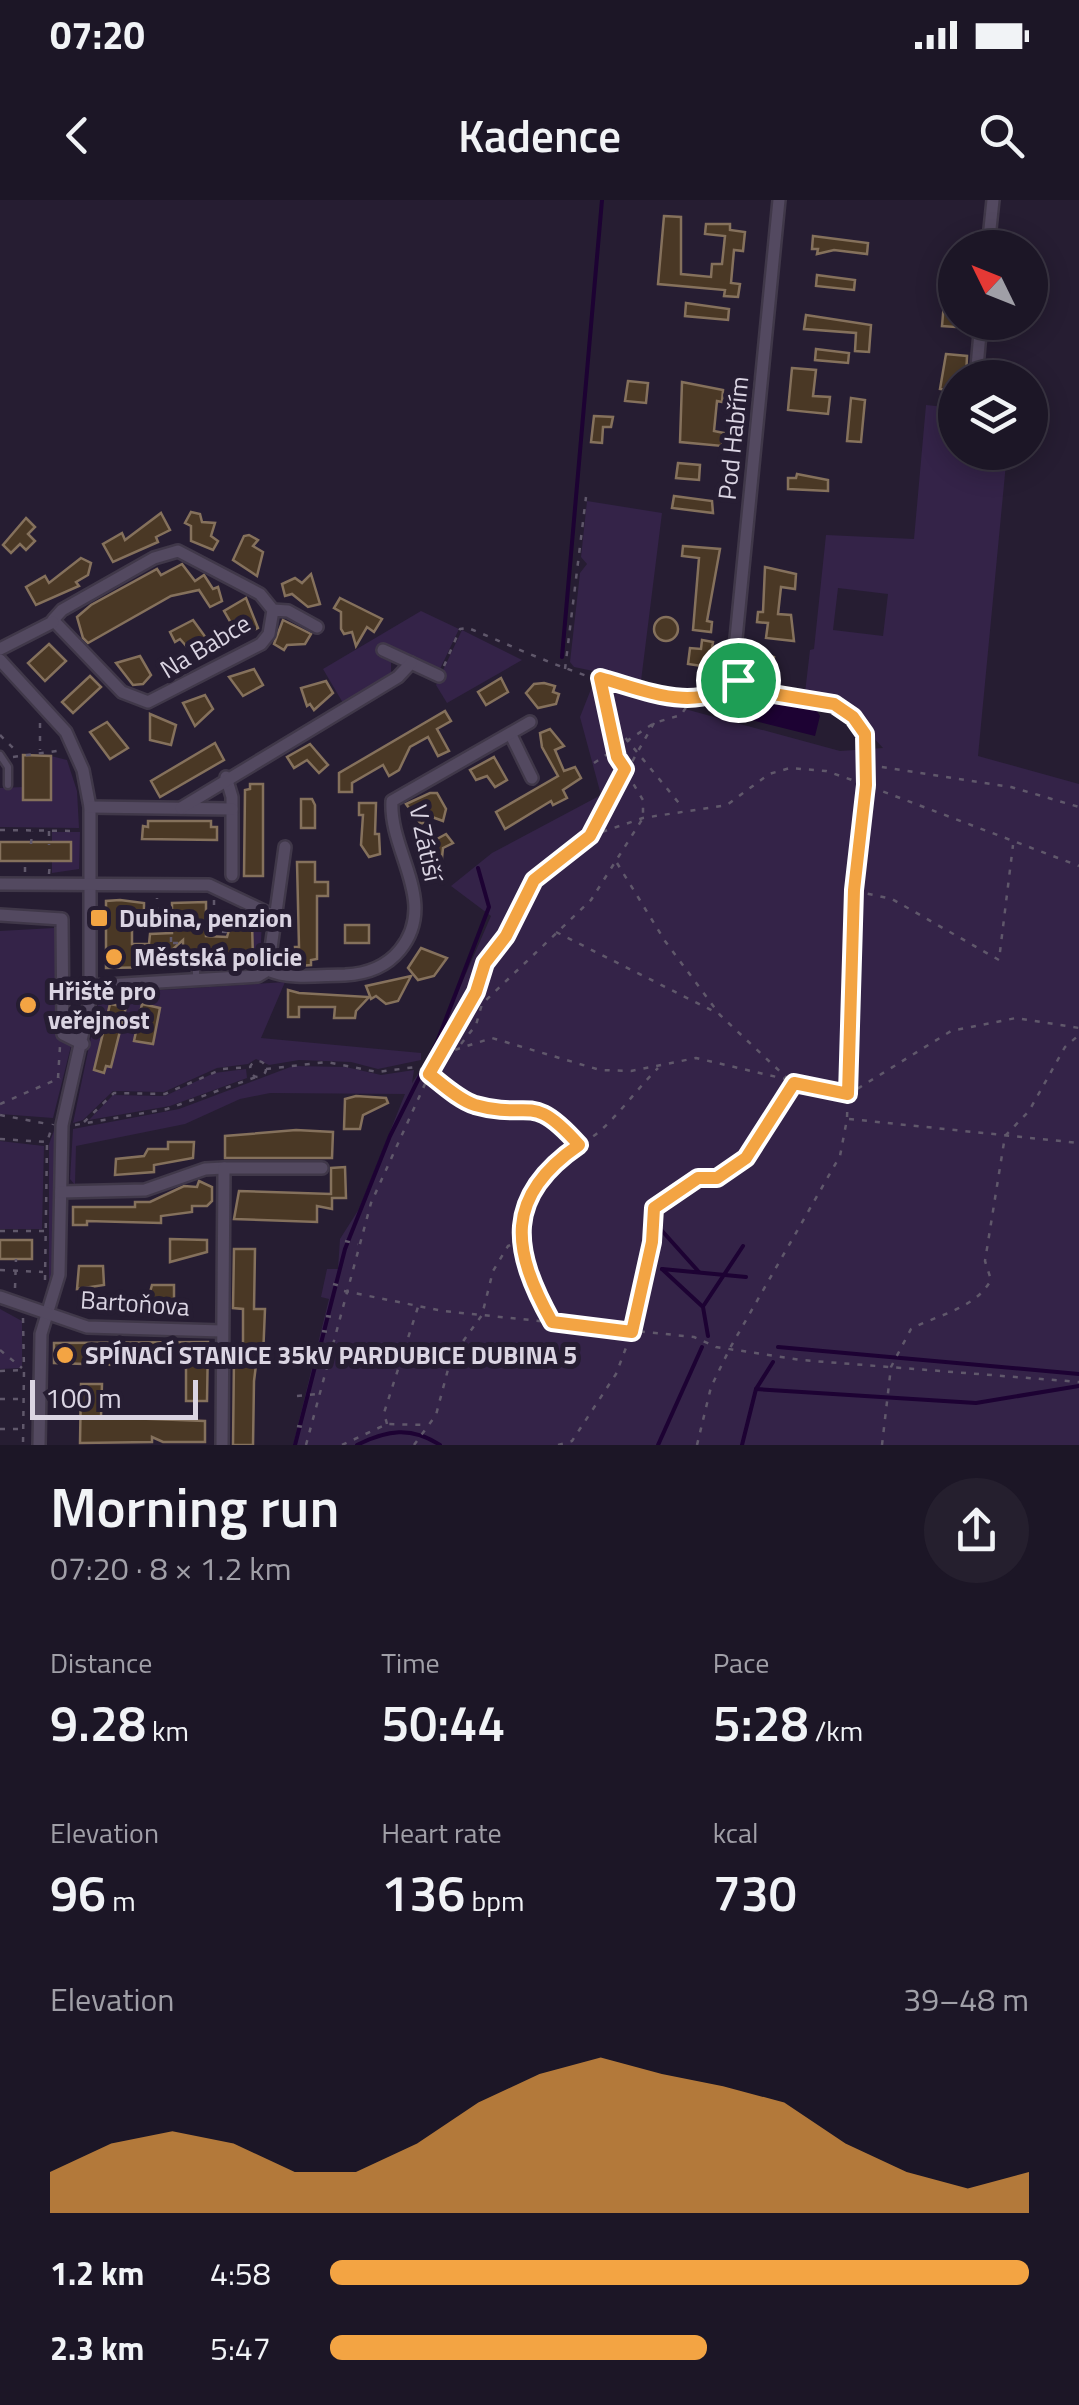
<!DOCTYPE html>
<meta charset="utf-8">
<style>
:root{--surface:#1c1626;--page:#251f2e;--text:#f1f3f6;--muted:#a09fa7;--line:#3a3543;--accent:#f3a443}
body{margin:0;font-family:"Titillium Web",sans-serif;background:var(--page);color:var(--text);height:100vh;display:flex;flex-direction:column;font-size:38px;white-space:nowrap}
*{box-sizing:border-box;margin:0}
p{font-size:32px;color:var(--muted)}
.icon{flex:none;width:55px;height:55px;fill:none;stroke:currentColor;stroke-width:2;stroke-linecap:round;stroke-linejoin:round}
.map{position:relative;height:1245px;overflow:hidden}
.drawer{display:flex;flex-direction:column;background:var(--surface);flex:1}
.drawer>*{flex:none}
.needle{width:65px;rotate:313deg}
.buttons{position:absolute;left:938px;top:30px;display:grid;gap:20px}
.buttons a{display:grid;place-items:center;width:110px;height:110px;border-radius:50%;background:var(--surface);box-shadow:0 5px 25px #0003,0 0 0 2px var(--line);font-size:50px}
.scale{position:absolute;left:30px;bottom:25px;width:168px;box-sizing:border-box;padding-left:10px;border:5px solid #dad4e2;border-top:0;font-size:28px;line-height:35px;white-space:nowrap;color:#dad4e2;-webkit-text-stroke:8px #261d32;paint-order:stroke}
.pin{position:absolute;display:grid;place-items:center;width:85px;height:85px;color:#fff;margin:-42px;border:5px solid #fff;border-radius:50%;box-shadow:0 2px 10px #0007}
.round{display:grid;place-items:center;flex:none;width:105px;height:105px;border-radius:52px;background:var(--page)}
.summary{display:flex;align-items:center;justify-content:space-between;height:170px;padding:0 50px}
h1{font-size:55px;font-weight:600;line-height:75px}
.figures{display:grid;grid-template-columns:repeat(3,1fr);gap:15px;height:170px;padding:10px 50px}
.figures div{display:grid;align-content:center}
.figures b{font-size:50px;font-weight:600}
.figures small{font-size:28px;font-weight:400}
.figures p{font-size:28px}
.chart{height:280px;padding:20px 50px}
.chart p{display:flex;justify-content:space-between}
.chart svg{width:100%;height:180px;margin-top:10px;fill:var(--accent);opacity:.7}
ul{padding:0 50px;list-style:none;font-size:32px}
li{display:grid;grid-template-columns:160px 120px 1fr;align-items:center;height:75px}
li i{height:25px;border-radius:12px;background:var(--accent)}
.status{display:flex;justify-content:space-between;align-items:center;height:70px;padding:0 50px;background:var(--surface);direction:ltr}
.status svg{height:28px;fill:currentColor}
header{display:flex;justify-content:space-between;align-items:center;height:130px;padding:0 50px;background:var(--surface);font-size:45px;font-weight:600}
.map>svg:first-child{display:block}
.green{fill:#342348;fill-rule:evenodd}
.water{fill:#1d0233}
.lines{fill:none;stroke-linecap:round;stroke-linejoin:round}
.stream{stroke:#1d0233;stroke-width:4}
.building{fill:#4a3825;stroke:#85715c;stroke-width:2.5}
.service-casing{stroke:#403849;stroke-width:11}
.minor-casing{stroke:#403849;stroke-width:16}
.path{stroke:#60586b;stroke-width:2.5;stroke-dasharray:5 8;stroke-linecap:butt}
.service{stroke:#534960;stroke-width:6}
.minor{stroke:#534960;stroke-width:11}
.route-casing{stroke:#fff;stroke-width:20}
.route{stroke:#f3a443;stroke-width:12}
.poi-dot{fill:#f3a443;stroke:#261d32;stroke-width:4}
.labels{text-anchor:middle;dominant-baseline:central;stroke-width:10;stroke-linejoin:round;paint-order:stroke}
.street-label{font-size:25px;fill:#dad4e2;stroke:#261d32}
.poi-label{font-size:25px;font-weight:bold;fill:#dad4e2;stroke:#261d32;text-anchor:start}
</style>
<div class="status"><b>07:20</b><svg viewBox="0 0 49 12"><path d="M0 12V9h3v3zM5 12V6h3v6zM10 12V3h3v9zM15 12V0h3v12zM26 1h20v11H26zM47 4h2v5h-2z"/></svg></div>
<header><svg class="icon" aria-label="back" viewBox="0 0 24 24"><path d="M15 5l-7 7 7 7"/></svg>Kadence<svg class="icon" aria-label="search" viewBox="0 0 24 24"><circle cx="10" cy="10" r="6"/><path d="M15 15l6 6"/></svg></header>
<div class="map">
<svg width="1079" height="1245" viewBox="0 0 1079 1245">
<rect width="100%" height="100%" fill="#261d32"/>
<g class="green">
<path d="M926,205l29,3v44l52,1 -29,303 101,28v661h-786l36,-146 -8,-2 6,-28h11l2,-30 19,-30 46,-115 -135,-1 -30,6 -55,25 -109,22 -1,39 -5,-6 3,-50 106,-20 114,-43 53,1 35,8 33,-5 -2,13 19,-29 60,-138 -40,-30 41,-33 109,-58 -21,-78 13,-33 247,67 43,-3 -40,-43 -38,-12 5,-43 4,-1 12,-114 88,4zM838,388l50,6 -5,42 -50,-6z"/>
<polygon points="587,301 662,313 641,481 574,467 570,462 580,373 587,364 581,357"/>
<polygon points="421,411 459,429 440,469 383,443 378,456 391,462 391,474 343,503 323,469"/>
<polygon points="462,430 522,460 447,503 436,485"/>
<polygon points="51,556 67,560 77,591 79,628 0,627 0,588 23,587 23,600 42,601 52,586"/>
<polygon points="52,632 80,632 79,669 52,673 52,661 71,661 71,643 52,642"/>
<polygon points="262,719 260,765 255,771 237,771 240,760 252,760 251,723 232,723 229,729 229,720"/>
<polygon points="55,722 60,834 71,846 53,918 0,914 0,731 54,728"/>
<polygon points="285,782 261,838 421,853 421,860 378,869 351,862 299,860 269,865 256,859 248,864 217,868 164,892 113,891 83,920 73,923 100,794"/>
<polygon points="246,869 247,878 170,906 89,920 113,895 165,896 214,873"/>
<polygon points="55,928 52,1077 49,1090 49,944"/>
<polygon points="0,941 44,946 42,1029 0,1029"/>
<polygon points="0,1109 22,1121 22,1168 0,1169"/>
</g>
<polygon class="water" points="747,498 815,508 820,516 815,536 739,517"/>
<g class="lines">
<g class="stream">
<polyline points="562,457 602,0"/>
<polyline points="646,1013 699,1072"/>
<polyline points="662,1069 703,1107 708,1136"/>
<polyline points="662,1069 746,1077"/>
<polyline points="704,1105 743,1046"/>
<polyline points="778,1147 1079,1174"/>
<polyline points="756,1189 976,1203 1079,1186"/>
<polyline points="295,1245 345,1049 390,936 437,842 489,707 478,668"/>
<path d="M357,1245c30,-15 54,-19 83,0"/>
<polyline points="658,1245 702,1147"/>
<polyline points="742,1245 756,1189 773,1162"/>
</g>
</g>
<g class="building">
<polygon points="664,16 681,17 681,74 711,77 712,64 722,64 725,36 705,34 706,24 730,24 730,30 745,32 743,51 734,50 731,83 740,84 738,97 724,96 725,90 658,84"/>
<polygon points="813,36 868,43 867,54 834,50 817,54 818,49 812,49"/>
<polygon points="817,75 855,80 854,90 816,86"/>
<polygon points="945,91 955,92 955,127 942,126"/>
<polygon points="686,103 729,109 728,120 685,116"/>
<polygon points="806,115 871,125 869,152 855,151 856,133 804,129"/>
<polygon points="816,149 849,153 848,163 815,160"/>
<polygon points="946,154 967,156 966,178 955,178 955,191 940,189"/>
<polygon points="792,168 816,170 813,196 830,197 828,214 788,210"/>
<polygon points="628,181 648,183 646,203 625,201"/>
<polygon points="682,182 723,190 722,202 717,201 714,231 724,233 722,246 680,242"/>
<polygon points="851,198 865,200 861,242 847,241"/>
<polygon points="594,216 613,217 611,227 603,227 602,243 591,242"/>
<polygon points="678,263 700,265 699,280 676,278"/>
<polygon points="797,274 828,280 828,291 788,289 788,278 796,278"/>
<polygon points="674,296 712,301 713,313 672,308"/>
<polygon points="191,312 200,314 202,322 215,323 211,336 218,341 213,350 191,341 191,326 185,323"/>
<polygon points="161,313 170,330 156,337 158,342 113,362 103,344 122,333 125,340"/>
<polygon points="26,318 35,327 28,334 35,341 26,350 20,344 11,353 3,345"/>
<polygon points="249,335 258,340 253,346 263,352 257,376 233,360 244,336"/>
<polygon points="683,346 720,349 707,421 712,422 711,432 693,430 699,358 682,356"/>
<polygon points="81,358 91,363 88,375 76,382 79,386 36,405 26,387 45,376 49,383"/>
<polygon points="182,364 195,381 204,375 213,389 218,387 222,401 210,407 199,390 171,396 88,443 83,438 77,417 91,405 157,369 161,375"/>
<polygon points="765,367 796,374 795,389 781,387 778,414 791,415 794,441 766,438 768,423 757,422 758,412 763,412"/>
<polygon points="311,374 320,404 308,407 292,394 285,396 282,384 295,378 302,383"/>
<polygon points="246,398 258,428 247,434 238,419 231,423 224,411"/>
<polygon points="340,398 382,419 374,432 367,427 356,446 352,432 344,434 341,429 341,412 334,408"/>
<circle cx="666" cy="429" r="12"/>
<polygon points="193,420 209,442 197,449 194,443 187,447 180,439 175,442 170,432"/>
<polygon points="283,420 311,434 305,444 287,445 284,450 274,444"/>
<polygon points="702,440 713,442 709,467 688,464 690,448 701,449"/>
<polygon points="49,444 66,461 45,481 28,463"/>
<polygon points="752,449 774,457 773,465 763,464 762,474 749,472"/>
<polygon points="140,456 151,475 143,484 133,485 116,463"/>
<polygon points="254,469 263,485 243,496 229,477"/>
<polygon points="90,476 101,487 73,513 62,502"/>
<polygon points="501,478 508,492 486,505 478,492"/>
<polygon points="326,481 333,493 314,510 310,504 307,506 301,488"/>
<polygon points="544,483 555,486 553,492 559,494 556,504 538,508 526,493 534,484"/>
<polygon points="205,495 213,509 195,526 183,503"/>
<polygon points="445,511 451,521 437,529 449,551 438,556 428,537 410,547 399,570 389,576 383,565 352,583 352,592 339,592 339,573"/>
<polygon points="150,514 176,525 171,545 150,540"/>
<polygon points="107,522 128,548 110,559 90,532"/>
<polygon points="550,529 564,546 555,550 564,571 575,567 581,578 563,590 567,598 553,605 551,601 505,629 496,612 558,576 542,547 540,533"/>
<polygon points="215,543 224,560 160,597 151,581"/>
<polygon points="310,544 328,565 319,573 307,560 294,568 287,557"/>
<polygon points="23,555 51,556 51,600 23,600"/>
<polygon points="494,557 507,580 495,587 487,576 476,580 470,570"/>
<polygon points="250,584 263,584 263,676 244,676 245,590 250,589"/>
<polygon points="430,593 437,593 446,609 443,621 432,617 421,624 406,604"/>
<polygon points="301,599 312,599 315,605 315,628 301,628"/>
<polygon points="359,603 376,603 375,634 379,634 380,654 369,657 361,645 363,615 359,615"/>
<polygon points="148,621 211,621 211,627 217,627 217,640 142,639 143,626 148,627"/>
<polygon points="446,634 453,643 443,648 441,668 434,668 417,650"/>
<rect x="0" y="642" width="71" height="19"/>
<polygon points="297,662 315,662 315,682 328,682 328,696 317,696 317,759 311,760 311,765 300,766 296,759 295,747 299,747"/>
<polygon points="120,700 144,703 144,725 132,724 132,744 149,744 150,734 172,733 172,703 206,702 206,736 227,737 231,723 252,723 253,760 183,760 183,740 164,757 164,767 106,768 106,701"/>
<rect x="345" y="725" width="24" height="18"/>
<polygon points="421,748 447,758 434,776 418,780 408,768"/>
<polygon points="411,776 398,801 386,804 376,796 371,799 366,786"/>
<polygon points="288,790 299,793 369,797 356,811 355,818 334,818 335,807 299,807 299,817 288,817"/>
<polygon points="110,804 126,807 111,867 106,866 104,873 94,870"/>
<polygon points="142,804 160,808 153,844 134,841"/>
<polygon points="356,896 386,898 388,903 363,915 360,929 344,929 345,899"/>
<polygon points="296,930 333,932 332,958 225,958 225,936"/>
<polygon points="168,942 194,942 193,958 154,965 154,972 115,975 116,959 144,956 148,949 168,949"/>
<polygon points="345,967 346,998 332,998 332,1009 317,1006 317,1022 234,1019 239,991 331,994 331,968"/>
<polygon points="199,981 212,987 212,1001 207,1006 192,1006 192,1012 161,1016 161,1023 87,1021 87,1025 73,1025 73,1007 135,1007 135,1002 150,1002 184,986 197,987"/>
<polygon points="170,1039 207,1040 207,1052 170,1062"/>
<rect x="0" y="1040" width="32" height="19"/>
<polygon points="234,1049 255,1049 254,1109 265,1109 263,1157 257,1157 254,1181 253,1245 233,1245 234,1157 243,1157 243,1109 233,1108"/>
<polygon points="79,1066 103,1066 104,1085 77,1089"/>
<polygon points="152,1085 174,1085 174,1106 145,1110"/>
<polygon points="208,1142 207,1201 186,1201 186,1161 149,1166 54,1163 54,1143"/>
<polygon points="81,1184 102,1184 101,1217 205,1221 205,1242 163,1242 152,1237 152,1242 80,1243"/>
</g>
<g class="lines">
<defs>
<g id="service">
<polyline points="0,555 8,567 8,585"/>
<polyline points="196,764 196,778"/>
</g>
<g id="minor">
<polyline points="988,48 993,0"/>
<polyline points="976,178 981,122"/>
<polyline points="273,410 269,434 261,444 148,502 122,492 53,420 62,410 154,358 178,351 260,394 273,410 288,411 317,427"/>
<polyline points="0,449 53,422"/>
<polyline points="383,450 439,476"/>
<polyline points="0,460 66,532 83,570 90,607 90,800 62,925 59,1075 41,1134 39,1245"/>
<polyline points="738,479 734,459 779,0"/>
<polyline points="511,535 532,578"/>
<polyline points="226,577 232,597 232,675"/>
<polyline points="90,607 232,609"/>
<polyline points="181,608 398,477 411,463"/>
<polyline points="0,684 209,685 272,715"/>
<polyline points="0,715 62,719 63,834 83,844"/>
<path d="M268,770c21,10 54,5 77,5 21,-1 41,-8 55,-25 39,-48 -11,-98 -8,-149l138,-79"/>
<polyline points="268,770 285,647"/>
<polyline points="90,786 258,776 268,770"/>
<polyline points="61,992 145,990 205,969 224,968"/>
<polyline points="0,1097 87,1127 222,1131"/>
<polyline points="222,1245 224,968 322,968"/>
</g>
</defs>
<use href="#service" class="service-casing"/>
<use href="#minor" class="minor-casing"/>
<g class="path">
<path d="M444,466l16,-37 8,-1c58,23 208,98 263,57"/>
<polyline points="565,469 586,297"/>
<polyline points="609,518 683,608"/>
<polyline points="40,523 40,550"/>
<polyline points="0,535 17,552"/>
<polyline points="13,557 64,550"/>
<polyline points="594,563 654,523 681,515 691,500"/>
<polyline points="869,565 1011,587 1079,607"/>
<polyline points="0,630 78,631"/>
<polyline points="49,631 49,645"/>
<polyline points="590,636 643,618 727,605 769,574 790,568 826,571 858,582 1079,666"/>
<polyline points="31,644 32,631"/>
<polyline points="617,663 665,741 720,815 788,879"/>
<polyline points="25,672 25,661"/>
<polyline points="49,674 50,661"/>
<polyline points="855,691 892,699 999,760 1013,645"/>
<polyline points="214,700 214,731 226,732 226,718"/>
<polyline points="215,718 252,718"/>
<polyline points="157,725 157,698"/>
<polyline points="129,726 171,727 171,768"/>
<polyline points="556,732 719,814"/>
<polyline points="173,743 183,743"/>
<polyline points="461,844 476,825 482,804 591,700 643,618 643,600 617,557 600,479"/>
<polyline points="445,852 485,763 505,736 535,680 590,636 654,523"/>
<circle cx="258" cy="869" r="8"/>
<polyline points="266,869 327,862 377,872 416,867 430,873"/>
<path d="M430,875c13,10 27,21 41,28 52,23 55,-17 108,42"/>
<polyline points="58,878 60,846"/>
<polyline points="0,904 60,878"/>
<polyline points="0,915 48,924"/>
<polyline points="849,919 1079,943"/>
<polyline points="84,922 114,893 165,894 222,869 250,867"/>
<polyline points="75,925 167,909 256,877"/>
<polyline points="0,939 47,942 53,924"/>
<polyline points="0,1031 45,1031"/>
<polyline points="345,1041 358,1044"/>
<polyline points="0,1070 43,1072"/>
<polyline points="45,1080 47,943"/>
<polyline points="333,1084 345,1087"/>
<polyline points="15,1088 16,1059"/>
<polyline points="344,1091 443,1111 694,1137 716,1147 801,1160 1079,1182"/>
<polyline points="326,1116 332,1117"/>
<polyline points="23,1118 24,1170"/>
<path d="M551,1122c-32,-59 -48,-106 5,-160 13,-13 31,-20 44,-31 21,-19 38,-43 58,-63"/>
<polyline points="322,1131 329,1132"/>
<polyline points="0,1150 22,1168"/>
<polyline points="0,1171 24,1170 23,1245"/>
<polyline points="297,1196 317,1194"/>
<polyline points="0,1199 23,1199"/>
<polyline points="387,1224 384,1213 418,1107"/>
<polyline points="297,1226 303,1227"/>
<polyline points="0,1229 23,1229"/>
<polyline points="306,1245 371,1003 430,873 445,853 492,838 600,870 631,871 696,858 849,894 951,831 1016,818 1079,828"/>
<polyline points="342,1245 387,1224 426,1225"/>
<polyline points="414,1245 436,1215 451,1158 482,1115 493,1071 508,1046 520,1041"/>
<polyline points="558,1245 572,1241 616,1174 632,1132 652,1042 654,1009 698,978 717,978 746,957 794,883"/>
<polyline points="697,1245 711,1187 730,1148 840,956 847,919 853,691 866,585 865,535 853,517 834,504 745,486"/>
<path d="M882,1245l9,-78 20,-38c28,-15 64,-20 80,-49l-6,-19 20,-125 24,-25 36,-64 14,-12"/>
</g>
<use href="#service" class="service"/>
<use href="#minor" class="minor"/>
</g>
<g class="lines">
<defs>
<path id="route" d="M600,478c45,12 97,37 138,2l29,13 67,11 19,13 12,17 1,51 -12,105 -6,204 -54,-11 -48,75 -29,20h-19l-44,30 -2,34 -20,90 -80,-10c-40,-72 -49,-125 27,-177 -49,-55 -47,-24 -104,-40 -16,-5 -33,-21 -46,-31l47,-82 9,-29 21,-27 28,-56 56,-44 35,-67 -8,-12z"/>
</defs>
<use href="#route" class="route-casing"/>
<use href="#route" class="route"/>
</g>
<g class="poi-dot">
<rect x="89" y="708" width="20" height="20" rx="5"/>
<circle cx="114" cy="757" r="10"/>
<circle cx="28" cy="805" r="10"/>
<circle cx="65" cy="1155" r="10"/>
</g>
<g class="labels">
<g class="street-label">
<text transform="translate(733 238) rotate(-84)">Pod Habřím</text>
<text transform="translate(205 446) rotate(-31)">Na Babce</text>
<text transform="translate(426 643) rotate(78)">V Zátiší</text>
<text transform="translate(135 1103) rotate(4)">Bartoňova</text>
</g>
<g class="poi-label">
<text x="119" y="718">Dubina, penzion</text>
<text x="134" y="757">Městská policie</text>
<text x="48" y="791">Hřiště pro<tspan x="48" dy="29">veřejnost</tspan></text>
<text x="85" y="1155">SPÍNACÍ STANICE 35kV PARDUBICE DUBINA 5</text>
</g>
</g>
</svg>
<div class="buttons">
<a><svg class="needle" viewBox="-14 -14 28 28"><path d="M0-13l5 13h-10z" fill="#e53935"/><path d="M0 13l5-13h-10z" fill="#a09fa7"/></svg></a>
<a><svg class="icon" aria-label="layers" viewBox="0 0 24 24"><path d="M12 4l9 5-9 5-9-5zM3 14l9 5 9-5"/></svg></a>
</div>
<div class="scale">100 m</div>
<div class="pin" style="left:738px;top:480px;background:#1e9e55"><svg class="icon" aria-label="arrive" viewBox="0 0 24 24"><path d="M6 21V4h12l-3 4 3 4H6"/></svg></div>
</div>
<section class="drawer">
<div class="summary"><div><h1>Morning run</h1><p>07:20 · 8 × 1.2 km</p></div><a class="round"><svg class="icon" aria-label="share" viewBox="0 0 24 24"><path d="M12 15V3M7 8l5-5 5 5M5 13v7h14v-7"/></svg></a></div>
<div class="figures">
<div><p>Distance</p><b>9.28<small> km</small></b></div>
<div><p>Time</p><b>50:44</b></div>
<div><p>Pace</p><b>5:28<small> /km</small></b></div>
</div>
<div class="figures">
<div><p>Elevation</p><b>96<small> m</small></b></div>
<div><p>Heart rate</p><b>136<small> bpm</small></b></div>
<div><p>kcal</p><b>730</b></div>
</div>
<div class="chart"><p><span>Elevation</span>39–48 m</p>
<svg viewBox="0 0 160 44" preserveAspectRatio="none"><path d="M0 44V34L10 27L20 24L30 27L40 34L50 34L60 27L70 17L80 10L90 6L100 10L110 13L120 17L130 27L140 34L150 38L160 34V44z"/></svg>
</div>
<ul>
<li><b>1.2 km</b>4:58<i style="width:100%"></i></li>
<li><b>2.3 km</b>5:47<i style="width:54%"></i></li>
</ul>
</section>
